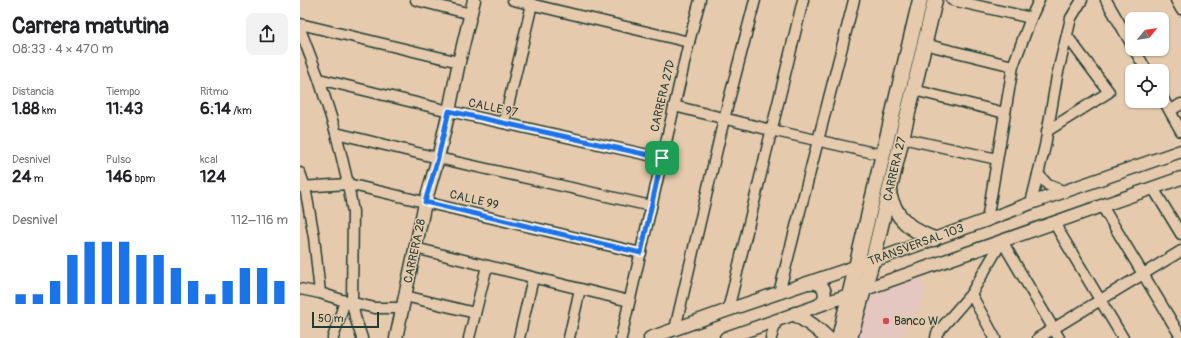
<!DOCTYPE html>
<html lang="es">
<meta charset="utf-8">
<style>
:root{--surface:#fff;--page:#f2f2f2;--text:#202124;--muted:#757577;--accent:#1a73e8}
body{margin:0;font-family:Pangolin,sans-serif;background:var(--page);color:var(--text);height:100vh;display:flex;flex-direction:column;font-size:15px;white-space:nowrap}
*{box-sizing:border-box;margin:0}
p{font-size:13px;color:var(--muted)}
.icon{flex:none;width:22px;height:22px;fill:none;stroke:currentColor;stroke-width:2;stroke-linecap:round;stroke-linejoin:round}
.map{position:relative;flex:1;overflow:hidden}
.panel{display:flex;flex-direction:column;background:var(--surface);width:300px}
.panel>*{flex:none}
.needle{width:26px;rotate:60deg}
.tools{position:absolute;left:825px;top:12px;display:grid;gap:8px}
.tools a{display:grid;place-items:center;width:44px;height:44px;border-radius:8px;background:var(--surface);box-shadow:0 1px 3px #0004;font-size:20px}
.scale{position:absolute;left:12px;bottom:10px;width:67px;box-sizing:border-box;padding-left:4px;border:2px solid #1f3d34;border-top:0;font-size:11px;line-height:14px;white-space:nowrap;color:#1f3d34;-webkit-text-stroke:3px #e6caad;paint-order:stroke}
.pin{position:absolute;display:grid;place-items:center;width:34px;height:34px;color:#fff;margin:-17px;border-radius:8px;box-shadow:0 2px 6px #0006}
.round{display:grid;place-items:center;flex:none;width:42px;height:42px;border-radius:8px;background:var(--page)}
.head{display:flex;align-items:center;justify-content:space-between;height:68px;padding:0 12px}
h1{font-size:22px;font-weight:700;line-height:30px}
.stats{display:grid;grid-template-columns:repeat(3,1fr);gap:6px;height:68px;padding:4px 12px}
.stats div{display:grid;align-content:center}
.stats b{font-size:17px;font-weight:700}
.stats small{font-size:11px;font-weight:400}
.stats p{font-size:11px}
.chart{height:112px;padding:8px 12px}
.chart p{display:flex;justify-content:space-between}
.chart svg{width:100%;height:72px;margin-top:4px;stroke:var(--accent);stroke-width:6}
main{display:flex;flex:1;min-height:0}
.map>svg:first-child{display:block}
.built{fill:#e4c7c1}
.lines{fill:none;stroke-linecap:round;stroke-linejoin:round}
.minor-casing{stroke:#1f3d34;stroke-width:13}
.tertiary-casing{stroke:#1f3d34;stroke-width:15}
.secondary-casing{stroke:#1f3d34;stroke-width:17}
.minor{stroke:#e6caad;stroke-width:10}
.tertiary{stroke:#e6caad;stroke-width:12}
.secondary{stroke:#e6caad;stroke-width:14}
.route-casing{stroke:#fff;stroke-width:8}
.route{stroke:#1a73e8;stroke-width:5}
.poi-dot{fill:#d1495b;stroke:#e6caad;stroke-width:1.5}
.labels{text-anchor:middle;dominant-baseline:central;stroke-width:3;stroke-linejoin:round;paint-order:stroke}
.street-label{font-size:12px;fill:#1f3d34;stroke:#e6caad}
.poi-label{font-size:12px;fill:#1f3d34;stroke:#e6caad;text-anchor:start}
</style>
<main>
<section class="panel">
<div class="head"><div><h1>Carrera matutina</h1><p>08:33 · 4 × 470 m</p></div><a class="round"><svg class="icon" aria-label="share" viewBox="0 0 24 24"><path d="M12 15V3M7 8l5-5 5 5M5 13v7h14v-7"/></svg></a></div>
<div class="stats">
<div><p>Distancia</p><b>1.88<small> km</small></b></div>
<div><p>Tiempo</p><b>11:43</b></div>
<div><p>Ritmo</p><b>6:14<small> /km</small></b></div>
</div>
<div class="stats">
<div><p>Desnivel</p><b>24<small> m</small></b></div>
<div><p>Pulso</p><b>146<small> bpm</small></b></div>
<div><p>kcal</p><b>124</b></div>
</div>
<div class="chart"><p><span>Desnivel</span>112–116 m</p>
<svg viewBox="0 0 160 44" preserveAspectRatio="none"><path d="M5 44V38M15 44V38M25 44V30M35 44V14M45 44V6M55 44V6M65 44V6M75 44V14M85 44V14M95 44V22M105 44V30M115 44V38M125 44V30M135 44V22M145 44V22M155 44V30"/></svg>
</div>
</section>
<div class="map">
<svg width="881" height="338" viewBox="0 0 881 338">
<rect width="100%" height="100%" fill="#e6caad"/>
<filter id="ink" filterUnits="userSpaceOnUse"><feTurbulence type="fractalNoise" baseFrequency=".025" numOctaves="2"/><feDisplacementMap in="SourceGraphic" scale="8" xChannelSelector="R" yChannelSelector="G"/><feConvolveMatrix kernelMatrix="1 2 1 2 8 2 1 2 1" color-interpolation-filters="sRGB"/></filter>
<g filter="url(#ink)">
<polygon class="built" points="619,271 626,293 601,338 550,338 564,290"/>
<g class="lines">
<defs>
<g id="minor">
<polyline points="116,0 171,14"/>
<polyline points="213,0 389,42"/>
<polyline points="652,0 731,18"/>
<polyline points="806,0 832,45"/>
<polyline points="876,0 881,9"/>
<polyline points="0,24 159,62"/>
<polyline points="0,29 19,79 36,133 48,184 53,212 52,302 55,317 62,338"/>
<polyline points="624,44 713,66"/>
<polyline points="834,49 847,71"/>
<polyline points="19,79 149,111 362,158"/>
<polyline points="614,90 705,113"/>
<polyline points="862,97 881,131"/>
<polyline points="374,106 471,130 583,155"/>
<polyline points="870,111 881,104"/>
<polyline points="204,123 232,4"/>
<polyline points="747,131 809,92 767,36"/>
<polyline points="36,133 138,158 351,206"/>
<polyline points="602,138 697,159"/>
<polyline points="0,173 5,187 14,237 20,293"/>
<polyline points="738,174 748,185 763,191"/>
<polyline points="0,187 48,184 341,253"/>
<polyline points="853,188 881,234"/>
<polyline points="731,203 745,146 757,76 771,18 782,0"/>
<polyline points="802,206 881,337"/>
<polyline points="687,220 713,66 731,18 739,0"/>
<polyline points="754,223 823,338"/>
<polyline points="115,248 329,301"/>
<polyline points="0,289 20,293 45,301 75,308 102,308"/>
<polyline points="479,293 554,0"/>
<polyline points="671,294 695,338"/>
<polyline points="105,296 175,313"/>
<polyline points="428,310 503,0"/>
<polyline points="375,329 424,119 455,0"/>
<polyline points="33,338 45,301"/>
<polyline points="169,338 187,266"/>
<polyline points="219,338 233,278"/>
<polyline points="269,338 280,289"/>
<polyline points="321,338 389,42 400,0"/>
<polyline points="471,338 476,321"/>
<polyline points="636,338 637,333 671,294 702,241 759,338"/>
<polyline points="738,338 881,251"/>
</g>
<g id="tertiary">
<path d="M510,283c10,-2 17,5 14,16l-5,6"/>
<polyline points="96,338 125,203 138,158 149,111 159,62 174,0"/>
<polyline points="350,338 428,310 578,259 687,220 731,203 881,151"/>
<polyline points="426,338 881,178"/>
</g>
<g id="secondary">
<path d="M589,194c7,24 21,36 45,45"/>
<path d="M495,314c12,7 22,14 32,24"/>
<polyline points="539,338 620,0"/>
<polyline points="550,338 574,255 635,0"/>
</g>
</defs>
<use href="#minor" class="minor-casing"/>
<use href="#tertiary" class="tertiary-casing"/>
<use href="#secondary" class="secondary-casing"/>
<use href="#minor" class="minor"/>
<use href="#tertiary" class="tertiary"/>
<use href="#secondary" class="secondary"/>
</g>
</g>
<g class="lines" filter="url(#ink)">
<defs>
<polygon id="route" points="149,111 362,158 341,253 125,202 138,158"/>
</defs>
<use href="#route" class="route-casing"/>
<use href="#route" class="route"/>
</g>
<circle class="poi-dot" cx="586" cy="321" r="4"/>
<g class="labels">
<g class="street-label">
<text transform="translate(363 96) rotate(-77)">CARRERA 27D</text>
<text transform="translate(193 108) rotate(12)">CALLE 97</text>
<text transform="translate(595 169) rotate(-77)">CARRERA 27</text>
<text transform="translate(174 200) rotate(13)">CALLE 99</text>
<text transform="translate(616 245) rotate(-20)">TRANSVERSAL 103</text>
<text transform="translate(115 251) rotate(-78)">CARRERA 28</text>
</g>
<g class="poi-label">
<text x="594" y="321">Banco W</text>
</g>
</g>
</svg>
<div class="tools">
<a><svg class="needle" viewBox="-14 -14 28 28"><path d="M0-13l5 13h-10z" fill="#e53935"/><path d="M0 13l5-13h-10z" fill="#757577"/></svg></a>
<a><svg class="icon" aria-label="locate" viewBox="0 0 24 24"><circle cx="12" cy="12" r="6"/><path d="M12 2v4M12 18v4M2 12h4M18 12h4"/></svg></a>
</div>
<div class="scale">50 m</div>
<div class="pin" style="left:362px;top:158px;background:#1e9e55"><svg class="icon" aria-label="arrive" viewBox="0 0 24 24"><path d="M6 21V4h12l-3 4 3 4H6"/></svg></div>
</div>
</main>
